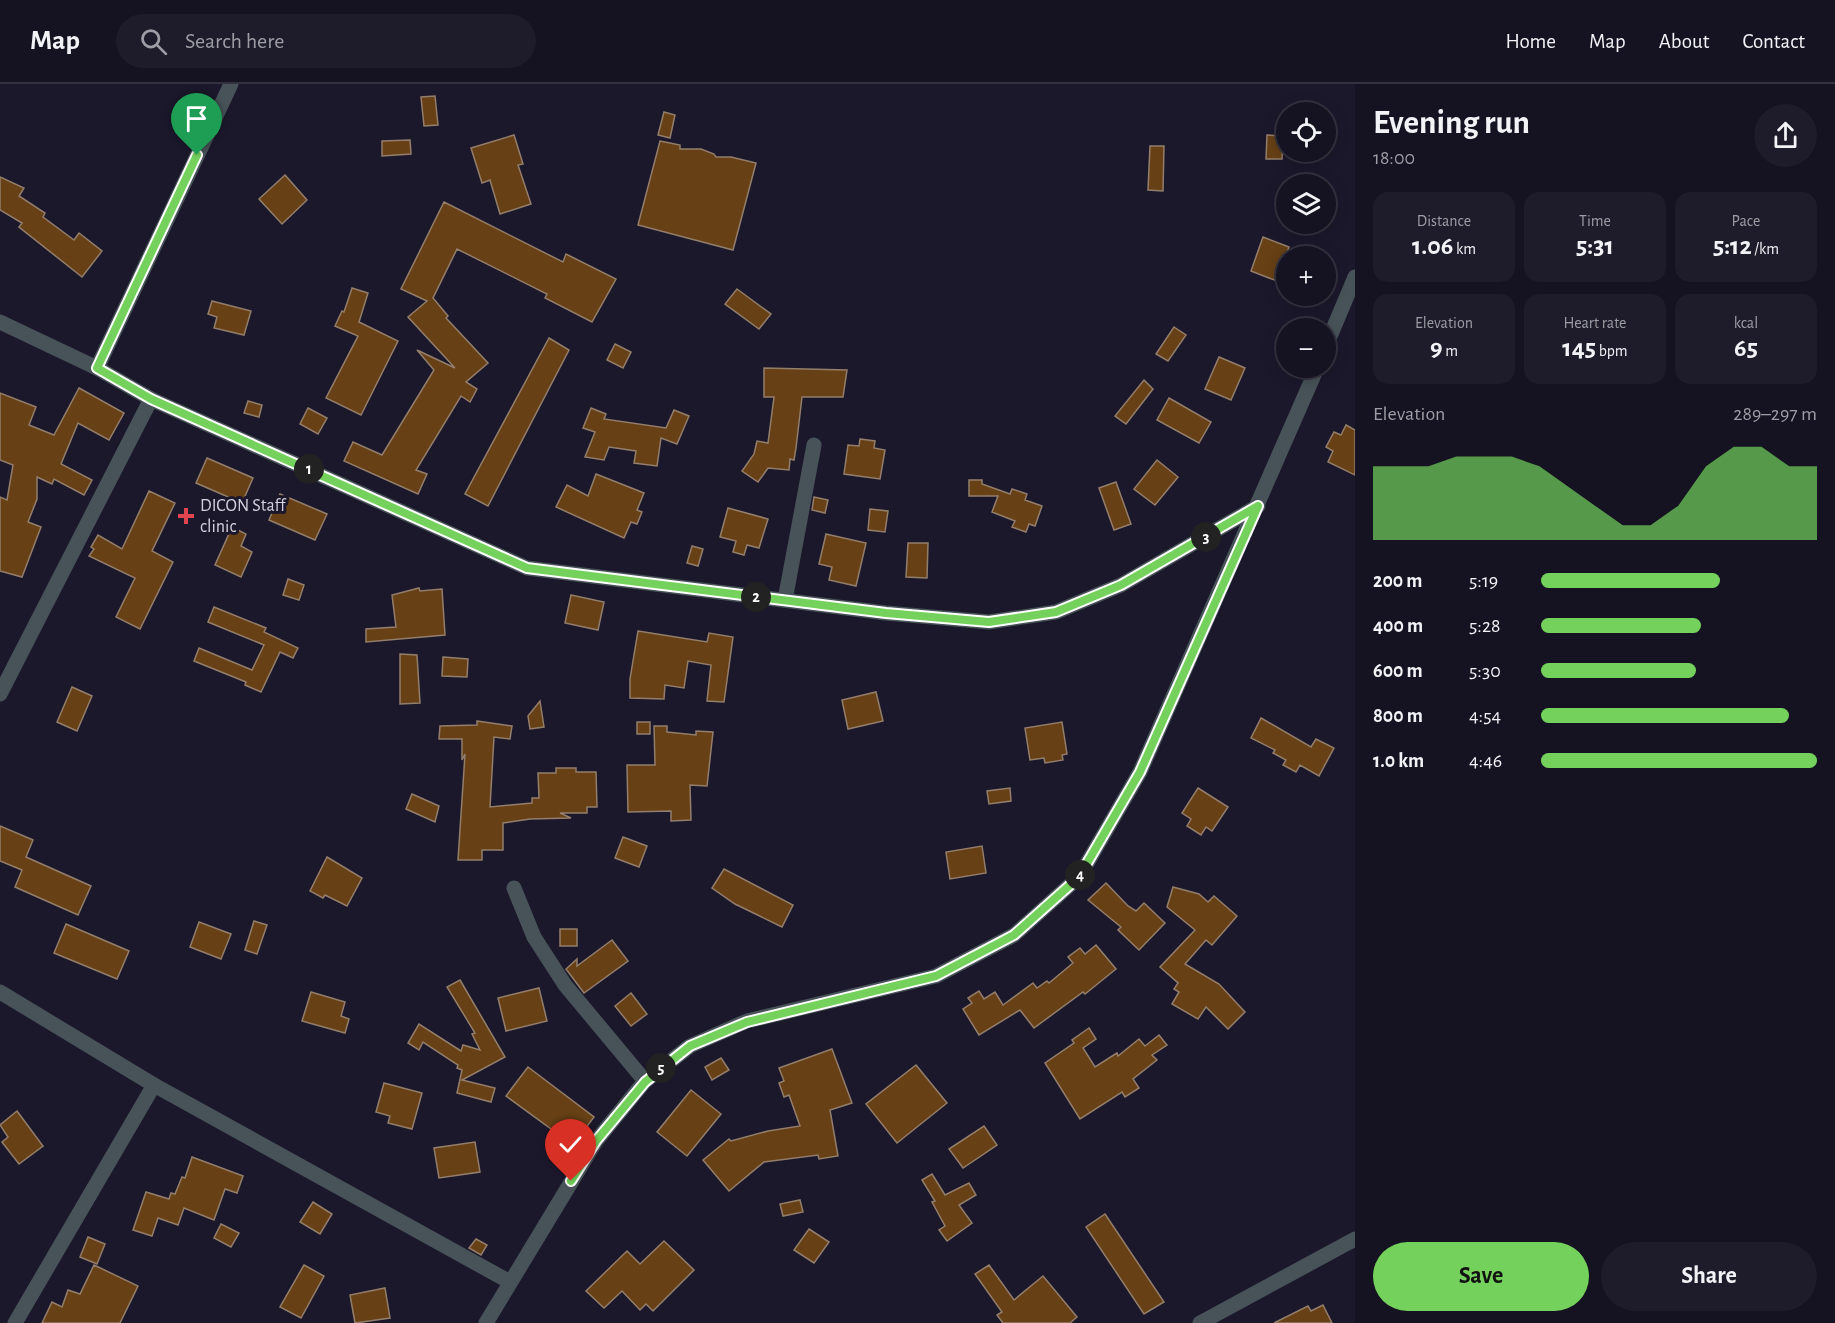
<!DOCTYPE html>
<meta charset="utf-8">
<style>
:root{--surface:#151221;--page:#1e1b2a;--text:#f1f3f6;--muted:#9d9ea5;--line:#34323f;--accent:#74d25c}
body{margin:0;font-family:"Alegreya Sans",sans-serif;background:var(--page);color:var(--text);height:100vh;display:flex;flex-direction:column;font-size:22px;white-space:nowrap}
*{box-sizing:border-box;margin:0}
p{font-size:20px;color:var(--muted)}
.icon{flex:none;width:33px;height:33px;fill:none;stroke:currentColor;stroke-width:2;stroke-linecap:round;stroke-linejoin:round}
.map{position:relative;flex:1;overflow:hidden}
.drawer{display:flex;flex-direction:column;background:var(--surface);width:480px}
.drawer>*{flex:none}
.fabs{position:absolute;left:1276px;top:18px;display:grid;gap:12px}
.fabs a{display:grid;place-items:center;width:60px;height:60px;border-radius:50%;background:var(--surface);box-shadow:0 3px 15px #0003,0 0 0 2px var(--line);font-size:30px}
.pin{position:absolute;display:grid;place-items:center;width:51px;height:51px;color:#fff;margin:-62px -26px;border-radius:50% 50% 50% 0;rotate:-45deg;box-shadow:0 0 6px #0007}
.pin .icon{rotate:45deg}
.km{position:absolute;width:30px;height:30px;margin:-15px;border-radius:50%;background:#222;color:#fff;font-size:16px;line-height:30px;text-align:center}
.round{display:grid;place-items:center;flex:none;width:63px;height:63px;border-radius:32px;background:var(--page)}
.head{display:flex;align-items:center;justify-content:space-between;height:102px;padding:0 18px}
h1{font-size:33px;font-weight:700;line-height:45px}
.metrics{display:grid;grid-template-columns:repeat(3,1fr);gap:9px;height:102px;padding:6px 18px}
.metrics div{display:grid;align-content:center;border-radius:15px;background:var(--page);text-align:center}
.metrics b{font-size:26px;font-weight:700}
.metrics small{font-size:16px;font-weight:400}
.metrics p{font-size:16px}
.chart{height:168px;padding:12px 18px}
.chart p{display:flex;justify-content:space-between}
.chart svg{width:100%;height:108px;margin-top:6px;fill:var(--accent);opacity:.7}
.action{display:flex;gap:12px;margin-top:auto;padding:12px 18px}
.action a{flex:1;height:69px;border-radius:36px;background:var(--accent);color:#111;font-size:24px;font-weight:700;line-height:69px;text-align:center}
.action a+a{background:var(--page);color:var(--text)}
ul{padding:0 18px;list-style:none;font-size:20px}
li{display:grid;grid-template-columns:96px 72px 1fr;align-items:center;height:45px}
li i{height:15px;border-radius:8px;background:var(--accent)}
header{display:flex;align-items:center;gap:36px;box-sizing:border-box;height:84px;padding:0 30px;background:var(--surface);border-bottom:2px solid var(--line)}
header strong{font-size:28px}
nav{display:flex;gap:33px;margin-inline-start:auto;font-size:21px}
.search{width:420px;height:54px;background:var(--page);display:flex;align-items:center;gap:15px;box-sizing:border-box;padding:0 21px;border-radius:33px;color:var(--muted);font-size:22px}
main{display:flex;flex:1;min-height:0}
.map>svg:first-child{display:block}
.building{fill:#674015;stroke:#937e6b;stroke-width:1.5}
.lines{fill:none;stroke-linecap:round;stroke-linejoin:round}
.minor{stroke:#475358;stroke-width:15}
.route-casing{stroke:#fff;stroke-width:12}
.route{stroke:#74d25c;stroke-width:8}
.health-dot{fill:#e0444e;stroke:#1c182c;stroke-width:2}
.labels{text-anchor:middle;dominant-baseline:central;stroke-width:6;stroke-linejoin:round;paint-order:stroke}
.poi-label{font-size:18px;fill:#d3d2df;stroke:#1c182c;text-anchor:start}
</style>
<header>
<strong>Map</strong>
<div class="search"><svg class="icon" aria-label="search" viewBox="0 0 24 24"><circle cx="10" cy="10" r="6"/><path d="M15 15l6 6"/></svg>Search here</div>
<nav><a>Home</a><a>Map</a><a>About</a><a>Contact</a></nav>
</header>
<main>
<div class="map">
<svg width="1355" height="1239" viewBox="0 0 1355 1239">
<rect width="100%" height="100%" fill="#1c182c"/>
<g class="building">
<polygon points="435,12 438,41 424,42 421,13"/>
<polygon points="664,28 675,31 670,54 658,51"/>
<polygon points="514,51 523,80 518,81 531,120 500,130 490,96 482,99 471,64"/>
<polygon points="1267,51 1283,52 1282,75 1266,75"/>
<polygon points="410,56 411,70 382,72 382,57"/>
<polygon points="660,57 680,61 680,65 701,65 714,70 716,73 731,73 756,79 733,166 638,141"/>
<polygon points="1150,62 1164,62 1163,107 1148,106"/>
<polygon points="285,91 307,116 282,140 259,115"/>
<polygon points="0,93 24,104 19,112 45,129 43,133 74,156 79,149 102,167 82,193 19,143 22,139 0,126"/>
<polygon points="444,118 563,178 566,170 616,195 592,238 545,214 547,210 457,165 433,214 448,232 446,234 488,279 466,298 477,305 470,318 461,312 416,386 427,390 418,410 344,377 353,358 382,371 434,286 417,266 455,284 408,233 427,217 401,205"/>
<polygon points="1263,153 1289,163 1277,197 1251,187"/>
<polygon points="352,204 368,209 359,238 398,257 361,331 326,314 358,252 335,242 342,227 344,228"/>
<polygon points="737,205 771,230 759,245 725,220"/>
<polygon points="212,217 251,227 244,251 214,244 217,233 208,230"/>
<polygon points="1174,243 1186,251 1168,277 1156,270"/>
<polygon points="549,254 569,266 488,422 465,410"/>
<polygon points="615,260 631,268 623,284 607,276"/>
<polygon points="1219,273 1245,284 1231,316 1205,305"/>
<polygon points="764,284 847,286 843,313 802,313 796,364 794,376 790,375 789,386 768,384 758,398 742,387 754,370 757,357 768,359 774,313 764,313"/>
<polygon points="1144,296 1153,305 1126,340 1115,332"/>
<polygon points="79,304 124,329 109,356 78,339 61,380 92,396 84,411 54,395 52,400 37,393 37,415 28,438 41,443 22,493 0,487 0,413 7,416 13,381 0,376 0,309 36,323 29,341 54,351"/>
<polygon points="1169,314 1211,338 1199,359 1157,336"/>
<polygon points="248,317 262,321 259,333 244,329"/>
<polygon points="308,324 327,334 318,350 300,340"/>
<polygon points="591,324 606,330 604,335 666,344 674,326 689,332 677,360 661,354 657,382 634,379 636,367 609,363 604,376 585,373 595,348 583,344"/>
<polygon points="1346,341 1355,346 1355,391 1328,378 1333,367 1326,363 1334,348 1341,351"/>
<polygon points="860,355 875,357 874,364 885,366 880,395 844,390 848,361 859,362"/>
<polygon points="207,374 253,394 242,419 196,399"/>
<polygon points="1157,376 1178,393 1155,421 1134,405"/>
<polygon points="596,390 644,409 637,426 642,428 637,440 631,438 624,454 556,423 567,401 588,412"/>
<polygon points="969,396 982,396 982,400 1010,410 1012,405 1027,410 1025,416 1042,422 1035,442 1029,440 1026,448 1012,443 1015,437 992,428 998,412 969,412"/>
<polygon points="1116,398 1131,440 1114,446 1099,404"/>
<polygon points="149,407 175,419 152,467 173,478 140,545 116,533 135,494 89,472 94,465 91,463 98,451 122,465"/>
<polygon points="280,410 327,430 315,456 269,436"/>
<polygon points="814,413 828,416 825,429 812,426"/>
<polygon points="728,424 768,435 759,464 747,461 744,471 733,468 736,457 720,453"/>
<polygon points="870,425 888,427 885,448 868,446"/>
<polygon points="232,443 246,450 241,462 252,468 241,493 215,481"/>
<polygon points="826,450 866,459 856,502 829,496 832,483 819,480"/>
<polygon points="908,459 928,459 927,494 906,493"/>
<polygon points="692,462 703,465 698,482 687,479"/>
<polygon points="288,495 304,501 299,516 283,511"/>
<polygon points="419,504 420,507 442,505 445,551 366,558 366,545 396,543 392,511"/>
<polygon points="571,511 604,518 598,546 565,539"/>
<polygon points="214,523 266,544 264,548 298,564 293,574 280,568 261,608 245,601 246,598 194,577 199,564 252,586 264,561 208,538"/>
<polygon points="638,547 707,558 709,549 733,553 724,618 707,617 711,581 688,577 684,604 665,601 664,615 630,614 630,595"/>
<polygon points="400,570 417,571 420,619 400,620"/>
<polygon points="443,573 468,575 467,593 442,592"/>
<polygon points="72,603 92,612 77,647 57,638"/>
<polygon points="876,608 883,637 848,645 842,616"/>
<polygon points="540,617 544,643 530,645 528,632"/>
<polygon points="1261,634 1311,663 1316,655 1334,664 1319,692 1300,681 1296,688 1283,681 1286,676 1273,669 1275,666 1251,654"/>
<polygon points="477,637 512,642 510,655 494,653 490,723 532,719 532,714 539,714 538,689 556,689 556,684 576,684 576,688 596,688 597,723 587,723 587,729 560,729 571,734 530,735 503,739 503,766 482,766 482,776 458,776 465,670 462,676 462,655 439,655 440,642 477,641"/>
<rect x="637" y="638" width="13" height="12"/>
<polygon points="1062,638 1067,670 1062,671 1063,676 1045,679 1044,674 1030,676 1025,644"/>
<polygon points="654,642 667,642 667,648 696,651 696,647 713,648 707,702 690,701 691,736 671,737 671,727 628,728 627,681 655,681"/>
<polygon points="1010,704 1011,717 989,720 987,707"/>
<polygon points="1198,704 1228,723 1212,747 1206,743 1201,751 1187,742 1191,735 1182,729"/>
<polygon points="412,710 439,722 435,738 406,725"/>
<polygon points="0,742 33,756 26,773 91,802 78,831 15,803 22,786 0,777"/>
<polygon points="623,753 647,762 639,783 615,774"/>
<polygon points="982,762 986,789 950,795 946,768"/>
<polygon points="327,773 362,794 347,822 325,811 323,814 310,807"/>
<polygon points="724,785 793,821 782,843 735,820 712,804"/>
<polygon points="1106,799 1128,822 1136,827 1144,819 1165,839 1139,866 1118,846 1121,843 1088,816"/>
<polygon points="1173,803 1199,810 1208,818 1214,812 1237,832 1212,861 1206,856 1185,880 1219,900 1245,928 1228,945 1206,923 1198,935 1172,920 1179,908 1174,905 1178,899 1160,883 1195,846 1167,823"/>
<polygon points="254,837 267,841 257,870 245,866"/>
<polygon points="199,838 231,850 221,875 190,863"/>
<polygon points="66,840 129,867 117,895 54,869"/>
<rect x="560" y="845" width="17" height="17"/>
<polygon points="612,856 628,877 584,909 566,885 577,875 577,882"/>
<polygon points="1096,861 1116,885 1085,910 1083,908 1034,944 1020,926 979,951 963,925 972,919 968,914 979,907 984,915 995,908 1003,921 1033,899 1037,904 1047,897 1049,899 1073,879 1068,873 1080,864 1085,870"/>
<polygon points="460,896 505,973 462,996 495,1004 491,1018 457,1009 462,986 457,984 458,981 423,958 419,966 408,959 419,940 461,967 463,961 480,966 472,950 475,949 447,903"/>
<polygon points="539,904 547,937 506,947 498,914"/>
<polygon points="311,908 345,918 341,932 349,935 345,949 302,937"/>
<polygon points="631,909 647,930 631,942 615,922"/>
<polygon points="1089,944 1096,955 1083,964 1095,983 1117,969 1118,972 1139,955 1145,962 1159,951 1167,961 1152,971 1157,976 1133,995 1139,1004 1125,1013 1122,1008 1080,1035 1045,979 1074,959 1072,956"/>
<polygon points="832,965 852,1019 830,1026 838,1072 819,1075 818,1071 764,1078 729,1107 703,1076 729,1055 731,1057 768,1047 800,1042 789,1011 784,1013 779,999 784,997 779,984"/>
<polygon points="721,974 729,986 712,996 705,983"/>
<polygon points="916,981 947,1019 897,1059 866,1020"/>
<polygon points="528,983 594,1033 573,1061 506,1012"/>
<polygon points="384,999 422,1009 412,1045 388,1039 390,1032 376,1028"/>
<polygon points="691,1006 721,1030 687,1072 657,1048"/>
<polygon points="17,1027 43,1062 19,1080 2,1058 8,1053 0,1041"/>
<polygon points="984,1042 997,1061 963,1084 949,1065"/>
<polygon points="475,1058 480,1088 439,1094 434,1064"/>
<polygon points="192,1073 243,1092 237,1109 225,1105 214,1136 184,1124 178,1141 158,1134 152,1152 133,1146 146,1108 169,1115 171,1109 175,1110 182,1093 185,1094"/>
<polygon points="932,1090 945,1111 969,1099 976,1111 959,1121 972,1139 947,1157 939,1146 945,1142 932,1118 935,1117 922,1096"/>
<polygon points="800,1116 803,1128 783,1132 780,1120"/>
<polygon points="313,1118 332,1130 320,1150 300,1138"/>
<polygon points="1105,1130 1164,1218 1144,1230 1086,1143"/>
<polygon points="221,1140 239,1149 231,1163 214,1154"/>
<polygon points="809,1145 829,1158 814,1179 794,1166"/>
<polygon points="88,1153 105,1160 97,1180 80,1173"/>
<polygon points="476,1155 487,1161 481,1171 469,1164"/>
<polygon points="664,1157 694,1186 653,1227 646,1220 640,1226 622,1207 604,1224 586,1207 627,1167 640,1180"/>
<polygon points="94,1181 138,1202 120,1239 42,1239 52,1218 62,1223 68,1206 80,1210"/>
<polygon points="304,1181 324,1192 301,1234 280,1223"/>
<polygon points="989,1181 1014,1216 1043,1192 1077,1233 1070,1239 1003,1239 997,1231 1002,1228 975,1190"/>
<polygon points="385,1204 390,1234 355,1239 350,1211"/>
<polygon points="1323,1221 1332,1239 1274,1239 1308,1222 1311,1227"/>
</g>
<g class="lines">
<g class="minor">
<polyline points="0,238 97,284 151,315 527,484 886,529 989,538 1056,528 1121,501 1258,422"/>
<polyline points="1326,262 1355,193"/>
<polyline points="97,284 231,0"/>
<polyline points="785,516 814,361"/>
<polyline points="0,610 151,315"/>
<polyline points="514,804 534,853 565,901 645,997"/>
<polyline points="0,908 154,1001 510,1198"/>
<polyline points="15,1239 154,1001"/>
<polyline points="486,1239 596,1057 645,997 690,962 747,937 936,892 1014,851 1079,793 1140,688 1317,284"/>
<polyline points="1200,1239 1355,1155"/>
</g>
</g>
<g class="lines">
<defs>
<polyline id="route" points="197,71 97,284 151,315 527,484 886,529 989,538 1056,528 1121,501 1258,422 1140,688 1079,793 1014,851 936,892 747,938 690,962 645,998 596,1057 571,1097"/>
</defs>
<use href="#route" class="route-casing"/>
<use href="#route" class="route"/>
</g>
<path class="health-dot" d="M183 423h6v6h6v6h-6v6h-6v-6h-6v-6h6z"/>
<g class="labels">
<g class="poi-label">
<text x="200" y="422">DICON Staff<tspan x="200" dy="21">clinic</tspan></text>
</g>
</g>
</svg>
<div class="fabs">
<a><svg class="icon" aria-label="locate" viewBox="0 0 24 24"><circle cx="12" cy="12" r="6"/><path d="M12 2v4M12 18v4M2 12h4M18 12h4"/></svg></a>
<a><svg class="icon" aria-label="layers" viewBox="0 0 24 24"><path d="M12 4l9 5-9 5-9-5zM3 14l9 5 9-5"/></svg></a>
<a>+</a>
<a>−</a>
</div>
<div class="pin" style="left:197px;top:71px;background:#1e9e55"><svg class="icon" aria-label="arrive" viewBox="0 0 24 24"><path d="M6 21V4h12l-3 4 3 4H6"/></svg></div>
<div class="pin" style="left:571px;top:1097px;background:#d93025"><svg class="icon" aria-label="check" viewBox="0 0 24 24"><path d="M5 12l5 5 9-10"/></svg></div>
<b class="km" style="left:309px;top:385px">1</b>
<b class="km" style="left:756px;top:513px">2</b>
<b class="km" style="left:1206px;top:453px">3</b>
<b class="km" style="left:1080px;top:791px">4</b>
<b class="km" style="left:661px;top:984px">5</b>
</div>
<section class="drawer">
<div class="head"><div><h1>Evening run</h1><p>18:00</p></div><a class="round"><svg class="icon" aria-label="share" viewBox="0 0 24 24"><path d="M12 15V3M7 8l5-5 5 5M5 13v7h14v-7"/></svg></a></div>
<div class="metrics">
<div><p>Distance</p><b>1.06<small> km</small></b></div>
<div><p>Time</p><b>5:31</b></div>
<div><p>Pace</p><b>5:12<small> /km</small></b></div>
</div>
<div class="metrics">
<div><p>Elevation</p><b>9<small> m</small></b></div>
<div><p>Heart rate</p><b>145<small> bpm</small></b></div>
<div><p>kcal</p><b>65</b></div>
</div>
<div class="chart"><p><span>Elevation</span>289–297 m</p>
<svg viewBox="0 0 160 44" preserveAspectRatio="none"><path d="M0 44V14L10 14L20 14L30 10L40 10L50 10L60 14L70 22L80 30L90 38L100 38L110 30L120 14L130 6L140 6L150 14L160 14V44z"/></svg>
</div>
<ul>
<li><b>200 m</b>5:19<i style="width:65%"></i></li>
<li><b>400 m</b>5:28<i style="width:58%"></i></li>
<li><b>600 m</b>5:30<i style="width:56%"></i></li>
<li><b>800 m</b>4:54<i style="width:90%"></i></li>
<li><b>1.0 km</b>4:46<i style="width:100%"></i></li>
</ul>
<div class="action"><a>Save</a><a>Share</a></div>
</section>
</main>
